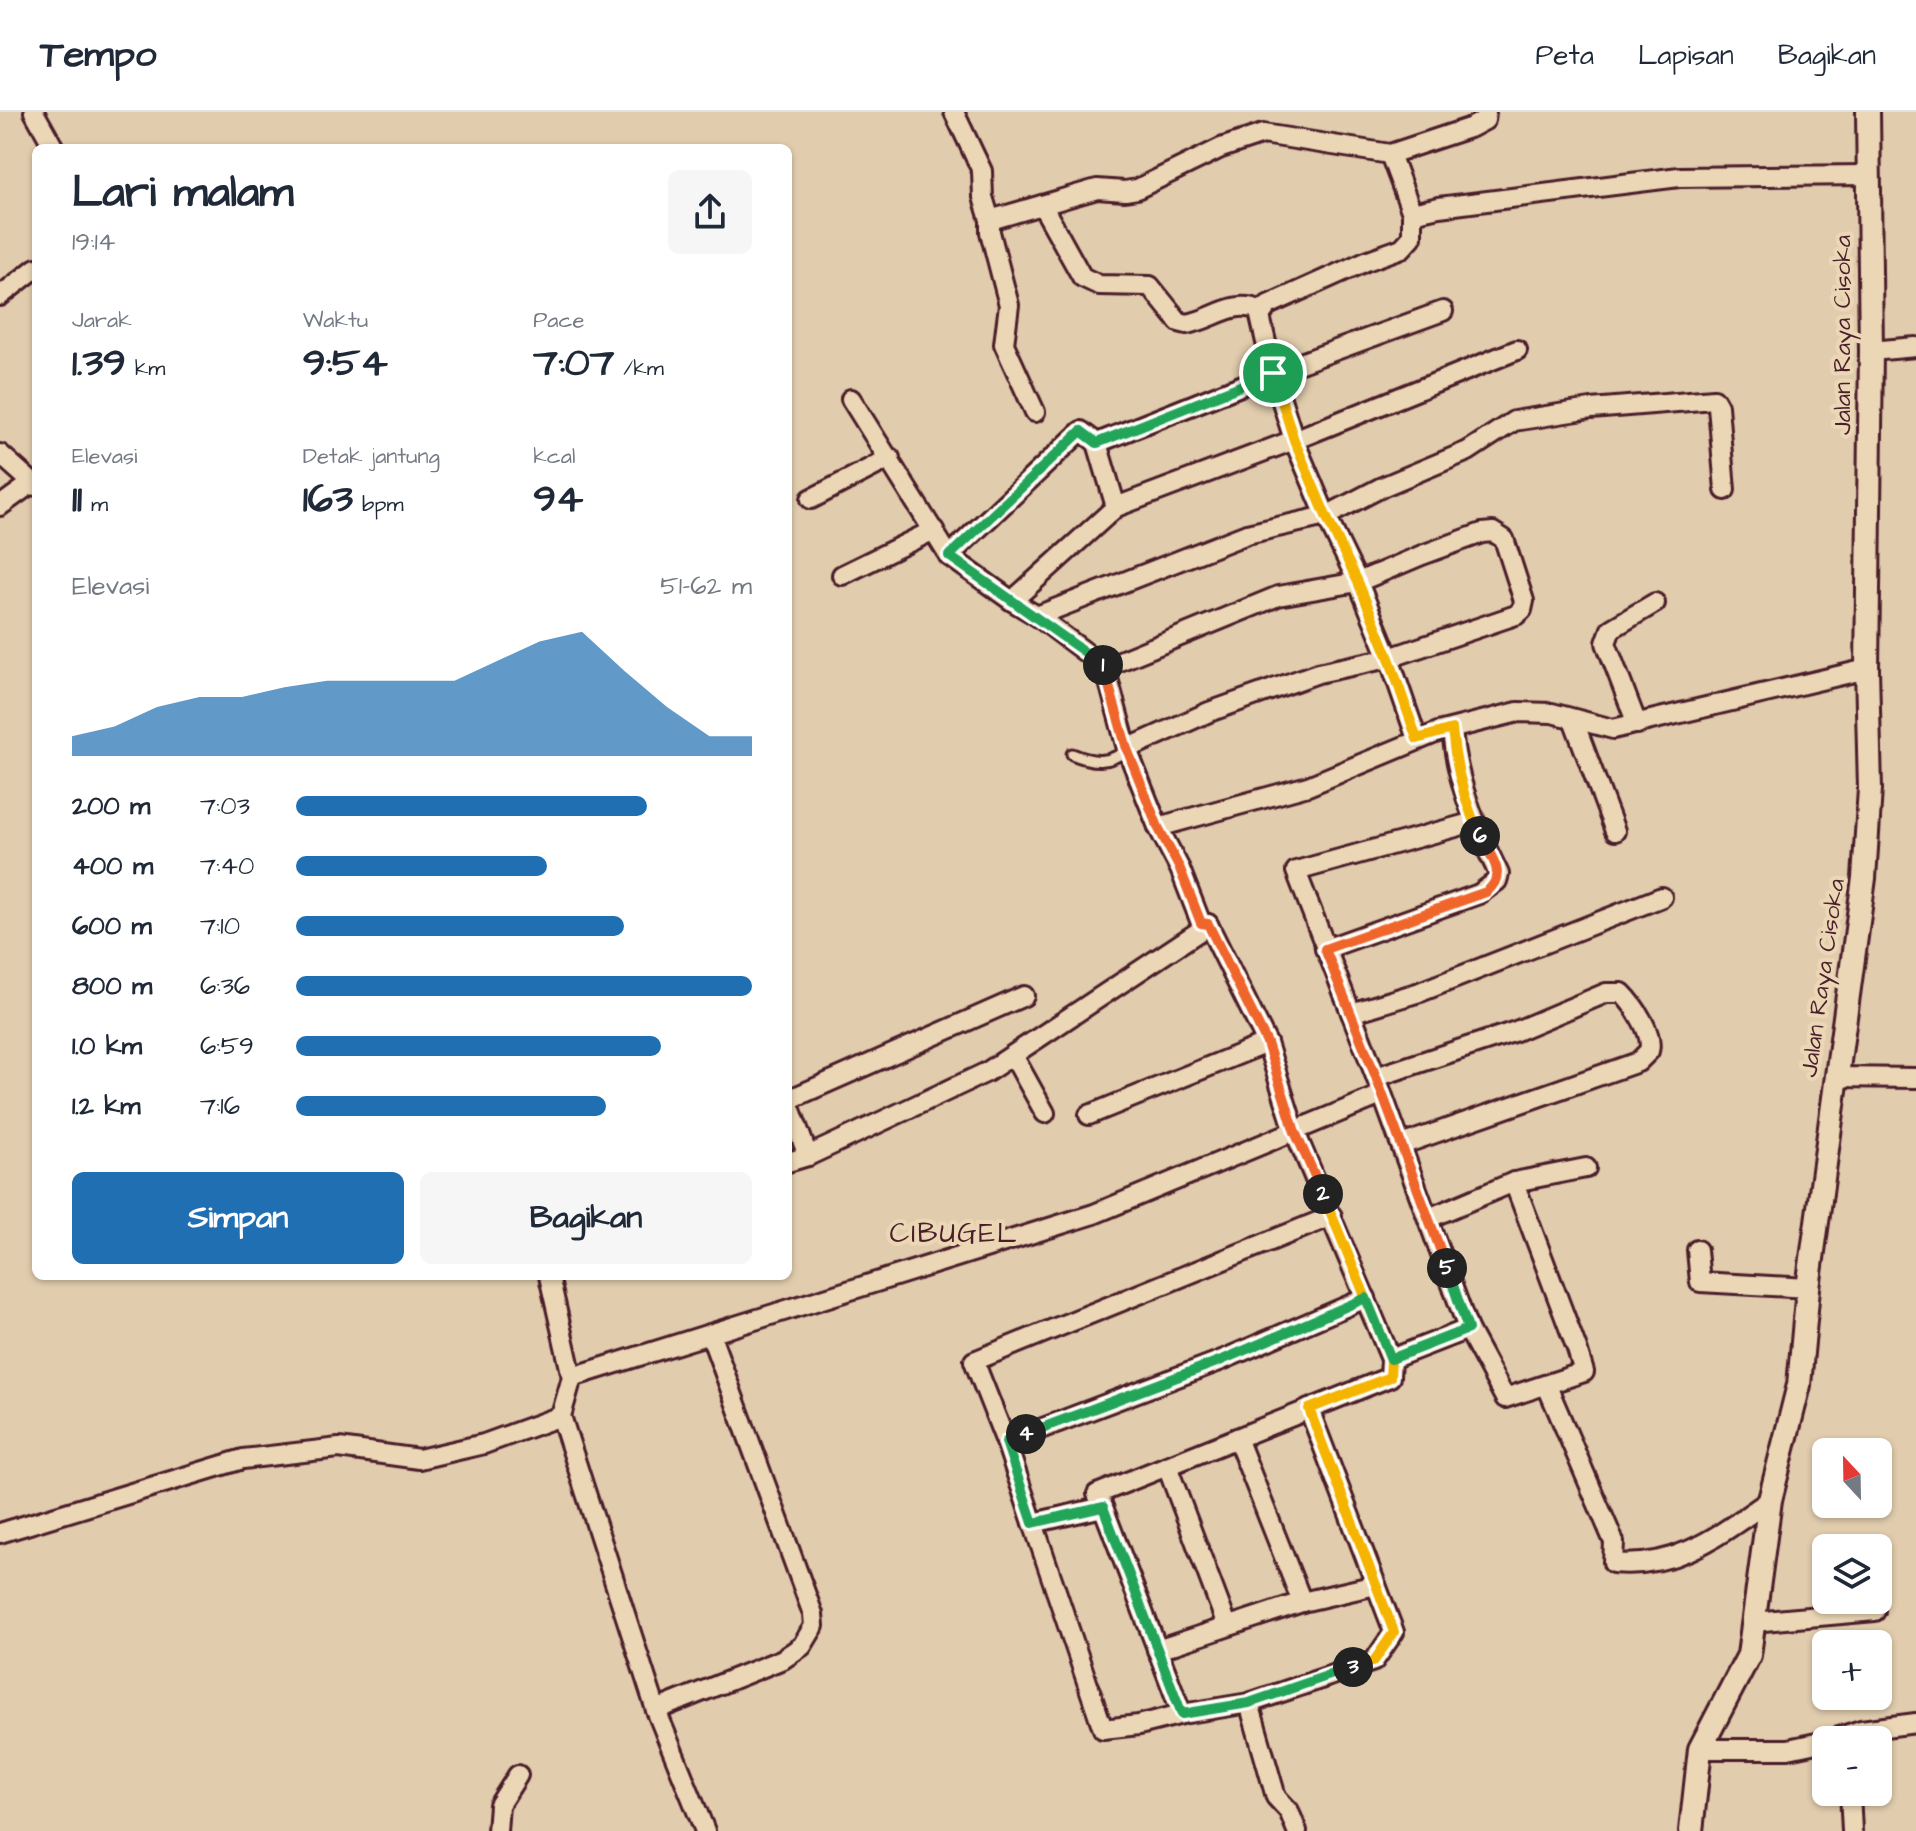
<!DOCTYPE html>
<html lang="id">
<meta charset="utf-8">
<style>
:root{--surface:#fff;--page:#f6f6f7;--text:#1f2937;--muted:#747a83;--line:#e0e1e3;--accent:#1f6fb2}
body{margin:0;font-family:"Architects Daughter",sans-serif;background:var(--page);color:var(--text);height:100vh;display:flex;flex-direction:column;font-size:30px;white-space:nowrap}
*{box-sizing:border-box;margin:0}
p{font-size:26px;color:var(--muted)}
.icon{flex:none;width:44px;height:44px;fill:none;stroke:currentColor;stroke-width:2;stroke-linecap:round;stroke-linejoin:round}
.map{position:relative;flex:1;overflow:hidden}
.drawer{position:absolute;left:32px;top:32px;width:760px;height:1136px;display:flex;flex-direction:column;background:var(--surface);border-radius:12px;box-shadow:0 2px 6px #0004}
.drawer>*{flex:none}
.needle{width:52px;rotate:338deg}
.controls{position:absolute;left:1812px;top:1326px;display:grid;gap:16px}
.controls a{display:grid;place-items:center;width:80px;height:80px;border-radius:12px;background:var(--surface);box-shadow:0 2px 6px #0004;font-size:40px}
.pin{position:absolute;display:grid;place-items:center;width:68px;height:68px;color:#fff;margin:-34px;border:4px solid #fff;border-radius:50%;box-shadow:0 2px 8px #0007}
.km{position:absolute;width:40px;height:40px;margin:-20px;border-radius:50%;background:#222;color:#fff;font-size:22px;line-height:40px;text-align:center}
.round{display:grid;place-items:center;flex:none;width:84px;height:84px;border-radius:12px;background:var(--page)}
.head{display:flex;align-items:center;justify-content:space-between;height:136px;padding:0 40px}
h1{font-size:44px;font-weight:700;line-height:60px}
.metrics{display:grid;grid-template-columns:repeat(3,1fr);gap:12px;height:136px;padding:8px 40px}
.metrics div{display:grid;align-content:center}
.metrics b{font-size:40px;font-weight:700}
.metrics small{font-size:22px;font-weight:400}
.metrics p{font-size:22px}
.chart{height:224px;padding:16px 40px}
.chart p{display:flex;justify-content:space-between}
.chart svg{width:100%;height:144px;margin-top:8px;fill:var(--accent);opacity:.7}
.action{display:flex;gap:16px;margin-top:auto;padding:16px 40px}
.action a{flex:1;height:92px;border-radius:12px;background:var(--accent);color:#fff;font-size:32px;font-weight:700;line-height:92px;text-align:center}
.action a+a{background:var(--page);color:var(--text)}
ul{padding:0 40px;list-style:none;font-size:26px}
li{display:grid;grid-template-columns:128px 96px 1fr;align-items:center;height:60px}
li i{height:20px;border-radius:10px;background:var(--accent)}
header{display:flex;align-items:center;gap:48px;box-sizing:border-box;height:112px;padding:0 40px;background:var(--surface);border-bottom:2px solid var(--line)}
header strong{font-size:38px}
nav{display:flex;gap:44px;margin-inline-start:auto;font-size:28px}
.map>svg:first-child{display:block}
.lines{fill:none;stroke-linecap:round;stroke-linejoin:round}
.service-casing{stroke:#4a1f2b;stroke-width:15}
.minor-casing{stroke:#4a1f2b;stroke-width:24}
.tertiary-casing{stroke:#4a1f2b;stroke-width:28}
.service{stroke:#ebd7b5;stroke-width:9}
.minor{stroke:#ebd7b5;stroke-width:18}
.tertiary{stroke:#ebd7b5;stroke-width:22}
.split-1-casing{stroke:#fff;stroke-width:16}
.split-2-casing{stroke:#fff;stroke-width:16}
.split-3-casing{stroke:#fff;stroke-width:16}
.split-4-casing{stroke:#fff;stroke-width:16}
.split-5-casing{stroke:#fff;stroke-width:16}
.split-6-casing{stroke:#fff;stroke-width:16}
.split-7-casing{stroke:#fff;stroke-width:16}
.split-1{stroke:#22a559;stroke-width:10}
.split-2{stroke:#f0652b;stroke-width:10}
.split-3{stroke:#f5b400;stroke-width:10}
.split-4{stroke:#22a559;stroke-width:10}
.split-5{stroke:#22a559;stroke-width:10}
.split-6{stroke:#f0652b;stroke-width:10}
.split-7{stroke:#f5b400;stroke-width:10}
.labels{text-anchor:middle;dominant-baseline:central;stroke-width:8;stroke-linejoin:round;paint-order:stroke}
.street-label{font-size:24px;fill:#4a1f2b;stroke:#ebd7b5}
.quarter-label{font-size:28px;letter-spacing:2px;fill:#4a1f2b;stroke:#ebd7b5}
</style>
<header>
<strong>Tempo</strong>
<nav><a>Peta</a><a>Lapisan</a><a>Bagikan</a></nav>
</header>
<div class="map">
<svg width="1916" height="1719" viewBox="0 0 1916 1719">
<rect width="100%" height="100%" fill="#e1ccad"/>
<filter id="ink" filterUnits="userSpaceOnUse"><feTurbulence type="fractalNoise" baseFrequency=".0125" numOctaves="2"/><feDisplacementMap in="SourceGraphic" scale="16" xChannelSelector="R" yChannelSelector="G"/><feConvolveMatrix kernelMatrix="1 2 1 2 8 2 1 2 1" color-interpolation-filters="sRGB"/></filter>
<g filter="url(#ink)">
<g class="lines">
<defs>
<path id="service" d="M1072,642c19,8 38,11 55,-5"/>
<g id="minor">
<polyline points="34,0 54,36"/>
<polyline points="954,0 982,59 983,85 990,108 990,120 1009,193 1004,232 1035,300"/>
<polyline points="1390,42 1412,101 1412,125 1402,136 1366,149 1268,193 1260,204 1273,261 1294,328 1326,404 1358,470 1389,546 1417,627"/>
<path d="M1042,93l40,72 17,8 51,1 29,36 8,2c29,-5 45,-26 75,-13"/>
<polyline points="1412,101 1439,95 1679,65 1867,63"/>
<polyline points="990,108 1097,77 1125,79 1137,77 1221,36 1263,22 1390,42 1472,15 1485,8 1486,0"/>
<polyline points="0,184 36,156"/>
<polyline points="1443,199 1273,261 1097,331 1116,395 1294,328 1517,238"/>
<polyline points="1871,239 1916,235"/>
<polyline points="851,287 949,444 1012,489 1037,504 1247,422 1326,404 1382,375 1468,339 1514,309 1591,297 1714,287 1718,294 1725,378"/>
<polyline points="0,342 36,374"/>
<polyline points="811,387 890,346"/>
<polyline points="0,394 32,371"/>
<polyline points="949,444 1081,319 1097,331"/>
<polyline points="842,463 934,418"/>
<polyline points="1012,489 1116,395"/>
<polyline points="1037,504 1105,555 1127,637 1158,715"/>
<polyline points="1105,555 1278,484 1358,470 1422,443 1482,421 1493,420 1504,427 1524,489 1522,498 1516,503 1389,546 1318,561 1209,600 1127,637"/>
<polyline points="1573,607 1615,719"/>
<polyline points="1637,612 1606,531 1611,517 1655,491"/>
<polyline points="1474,710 1296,759 1376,965 1468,1217 1505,1286 1584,1260 1577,1237 1514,1070"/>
<polyline points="1208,812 1267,931"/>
<path d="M1325,837l154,-55 18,-13 2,-7c-23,-46 -43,-93 -47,-145"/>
<polyline points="1351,901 1420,880 1662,785"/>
<polyline points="1014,945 1045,1001"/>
<path d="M1376,965l140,-46 90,-38h16c12,12 32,41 27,58l-11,11 -237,83"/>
<polyline points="1836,965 1916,966"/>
<polyline points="788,988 1024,884"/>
<polyline points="788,990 808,1044"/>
<polyline points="1089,1003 1267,931 1295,1020 1391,1247 1390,1265 1097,1382 1103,1395 1033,1411 1006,1330 974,1249 1332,1104"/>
<polyline points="788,1050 808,1044 987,960 1201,818 1208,812 1201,811 1180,757 1158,715 1308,674 1438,620 1518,600 1552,601 1613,617 1867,557"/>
<polyline points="1429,1106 1514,1070 1586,1056"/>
<polyline points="1697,1138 1700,1170 1808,1176"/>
<polyline points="549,1164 572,1265"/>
<polyline points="1391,1247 1468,1217"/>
<path d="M1547,1274l67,156 -1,21c65,6 106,-28 157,-63"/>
<polyline points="1237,1326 1302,1490"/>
<polyline points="1006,1330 1222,1248 1366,1186"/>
<polyline points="1167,1354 1227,1513"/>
<polyline points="1103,1395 1182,1602"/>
<polyline points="1033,1411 1103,1617 1139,1613 1182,1602 1249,1591 1374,1549 1394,1520 1309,1297"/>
<polyline points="0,1421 243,1347 339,1336 419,1347 484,1332 561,1304"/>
<polyline points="1753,1510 1875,1499"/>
<polyline points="1157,1538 1302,1490 1376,1473"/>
<polyline points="1249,1591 1276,1685 1289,1699 1297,1719"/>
<polyline points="656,1598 783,1547 802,1534 814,1514 813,1502 711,1224"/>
<polyline points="1830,1628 1861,1618 1916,1611"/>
<polyline points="1700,1637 1788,1637 1826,1629"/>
<polyline points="1850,1680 1852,1719"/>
<polyline points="497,1719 499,1693 518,1663"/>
<polyline points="705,1719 656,1598 561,1304 572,1265 1094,1102 1381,983"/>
</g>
<polyline id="tertiary" points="1691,1719 1700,1637 1749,1543 1770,1388 1799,1273 1808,1176 1864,766 1870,677 1867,557 1871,239 1868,0"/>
</defs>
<use href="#service" class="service-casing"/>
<use href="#minor" class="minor-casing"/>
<use href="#tertiary" class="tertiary-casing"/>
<use href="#service" class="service"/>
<use href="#minor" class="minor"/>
<use href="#tertiary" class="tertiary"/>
</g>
</g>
<g class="lines" filter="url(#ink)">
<defs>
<polyline id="split-1" points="1103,553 949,444 1081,319 1097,331 1273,261"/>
<polyline id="split-2" points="1103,553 1127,637 1158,715 1180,757 1201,811 1208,812 1267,931 1295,1020 1323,1082"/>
<polyline id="split-3" points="1323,1082 1391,1247 1390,1265 1309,1297 1394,1520 1374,1549 1353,1555"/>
<polyline id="split-4" points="1026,1322 1006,1330 1033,1411 1103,1395 1182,1602 1249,1591 1353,1555"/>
<polyline id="split-5" points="1026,1322 1222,1248 1366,1186 1391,1247 1468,1217 1447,1156"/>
<path id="split-6" d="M1447,1156l-71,-191 -51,-128 161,-57c23,-18 4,-36 -6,-56"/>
<path id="split-7" d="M1273,261l21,67 32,76 32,66 31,76 28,81 35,-10c3,35 13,74 28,107"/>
</defs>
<use href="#split-1" class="split-1-casing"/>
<use href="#split-2" class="split-2-casing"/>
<use href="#split-3" class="split-3-casing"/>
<use href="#split-4" class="split-4-casing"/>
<use href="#split-5" class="split-5-casing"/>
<use href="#split-6" class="split-6-casing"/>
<use href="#split-7" class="split-7-casing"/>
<use href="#split-1" class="split-1"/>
<use href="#split-2" class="split-2"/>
<use href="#split-3" class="split-3"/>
<use href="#split-4" class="split-4"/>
<use href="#split-5" class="split-5"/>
<use href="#split-6" class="split-6"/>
<use href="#split-7" class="split-7"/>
</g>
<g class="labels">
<g class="street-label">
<text transform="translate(1843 223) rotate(-90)">Jalan Raya Cisoka</text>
<text transform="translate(1823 866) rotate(-82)">Jalan Raya Cisoka</text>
</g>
<g class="quarter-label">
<text x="954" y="1121">CIBUGEL</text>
</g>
</g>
</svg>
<div class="controls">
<a><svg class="needle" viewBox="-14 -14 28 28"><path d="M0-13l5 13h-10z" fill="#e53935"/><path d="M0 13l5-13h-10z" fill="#747a83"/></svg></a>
<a><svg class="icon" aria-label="layers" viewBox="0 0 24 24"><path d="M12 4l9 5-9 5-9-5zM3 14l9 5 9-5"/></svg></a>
<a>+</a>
<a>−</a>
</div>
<div class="pin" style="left:1273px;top:261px;background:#1e9e55"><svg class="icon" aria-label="arrive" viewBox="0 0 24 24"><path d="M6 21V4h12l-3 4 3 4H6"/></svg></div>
<b class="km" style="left:1103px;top:553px">1</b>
<b class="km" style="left:1323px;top:1082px">2</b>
<b class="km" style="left:1353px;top:1555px">3</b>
<b class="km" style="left:1026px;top:1322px">4</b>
<b class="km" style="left:1447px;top:1156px">5</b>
<b class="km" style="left:1480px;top:724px">6</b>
<section class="drawer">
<div class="head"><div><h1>Lari malam</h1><p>19:14</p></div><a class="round"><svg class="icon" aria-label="share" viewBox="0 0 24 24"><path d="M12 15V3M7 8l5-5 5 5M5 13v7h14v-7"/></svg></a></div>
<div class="metrics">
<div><p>Jarak</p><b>1.39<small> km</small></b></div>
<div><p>Waktu</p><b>9:54</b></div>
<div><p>Pace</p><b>7:07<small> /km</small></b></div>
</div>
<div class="metrics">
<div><p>Elevasi</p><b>11<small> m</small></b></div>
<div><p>Detak jantung</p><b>163<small> bpm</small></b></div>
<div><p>kcal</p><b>94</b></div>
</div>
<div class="chart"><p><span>Elevasi</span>51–62 m</p>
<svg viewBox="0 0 160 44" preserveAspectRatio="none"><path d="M0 44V38L10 35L20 29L30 26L40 26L50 23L60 21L70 21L80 21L90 21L100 15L110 9L120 6L130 18L140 29L150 38L160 38V44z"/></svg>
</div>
<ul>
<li><b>200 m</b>7:03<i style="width:77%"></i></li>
<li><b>400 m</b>7:40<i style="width:55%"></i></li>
<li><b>600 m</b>7:10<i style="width:72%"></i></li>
<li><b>800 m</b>6:36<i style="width:100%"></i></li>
<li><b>1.0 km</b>6:59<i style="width:80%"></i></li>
<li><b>1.2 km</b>7:16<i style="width:68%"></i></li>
</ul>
<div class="action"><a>Simpan</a><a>Bagikan</a></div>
</section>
</div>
